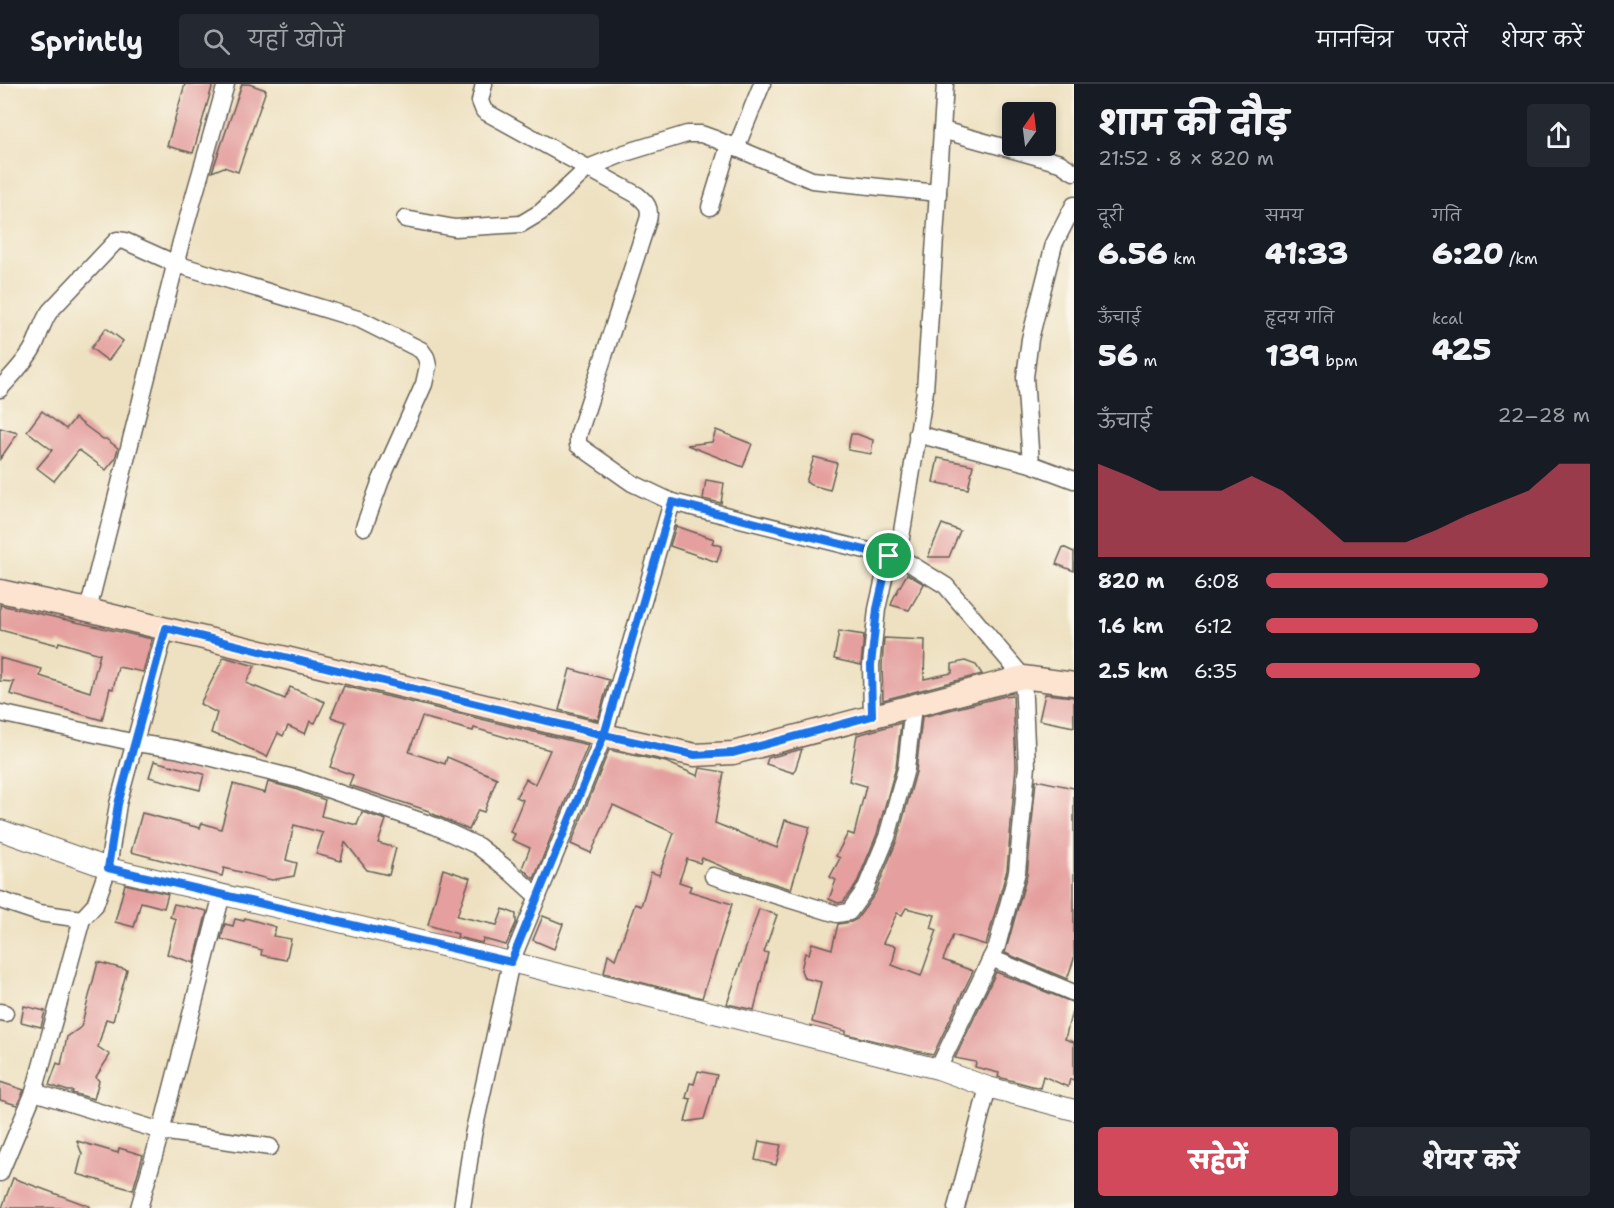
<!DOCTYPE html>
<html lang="hi">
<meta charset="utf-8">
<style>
:root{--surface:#171b24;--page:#242831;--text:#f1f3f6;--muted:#9ea1a6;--line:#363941;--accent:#d1495b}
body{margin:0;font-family:"Shantell Sans","Playpen Sans Deva",sans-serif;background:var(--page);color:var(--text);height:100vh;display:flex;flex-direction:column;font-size:22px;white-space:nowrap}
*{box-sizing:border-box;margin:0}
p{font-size:20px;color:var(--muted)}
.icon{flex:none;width:33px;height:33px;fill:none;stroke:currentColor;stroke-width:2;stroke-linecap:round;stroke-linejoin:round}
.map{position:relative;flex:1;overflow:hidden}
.panel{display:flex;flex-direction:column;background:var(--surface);width:540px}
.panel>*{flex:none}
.needle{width:39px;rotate:14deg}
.fabs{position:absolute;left:1002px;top:18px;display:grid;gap:12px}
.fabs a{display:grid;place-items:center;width:54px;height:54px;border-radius:6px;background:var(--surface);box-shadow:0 3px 9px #0003;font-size:30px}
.pin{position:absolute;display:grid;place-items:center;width:51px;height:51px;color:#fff;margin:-26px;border:3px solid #fff;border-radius:50%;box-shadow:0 2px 6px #0007}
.round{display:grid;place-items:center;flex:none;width:63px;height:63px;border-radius:6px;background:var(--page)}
.head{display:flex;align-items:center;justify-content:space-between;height:102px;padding:0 24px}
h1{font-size:33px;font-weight:800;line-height:45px}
.stats{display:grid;grid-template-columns:repeat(3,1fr);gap:9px;height:102px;padding:6px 24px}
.stats div{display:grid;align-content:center}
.stats b{font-size:30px;font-weight:800}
.stats small{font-size:16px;font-weight:400}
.stats p{font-size:16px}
.chart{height:168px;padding:12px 24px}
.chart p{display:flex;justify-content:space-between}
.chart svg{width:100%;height:108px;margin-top:6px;fill:var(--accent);opacity:.7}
.primary-button{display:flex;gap:12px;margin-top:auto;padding:12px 24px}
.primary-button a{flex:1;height:69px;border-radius:6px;background:var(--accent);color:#fff;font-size:24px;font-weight:800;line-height:69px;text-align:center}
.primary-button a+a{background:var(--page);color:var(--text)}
ul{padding:0 24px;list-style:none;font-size:20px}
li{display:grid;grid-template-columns:96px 72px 1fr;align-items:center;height:45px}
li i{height:15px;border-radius:8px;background:var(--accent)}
header{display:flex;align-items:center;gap:36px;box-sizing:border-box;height:84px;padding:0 30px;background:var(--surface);border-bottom:2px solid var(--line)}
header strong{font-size:28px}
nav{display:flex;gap:33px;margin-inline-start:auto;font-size:21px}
.search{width:420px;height:54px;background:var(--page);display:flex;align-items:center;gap:15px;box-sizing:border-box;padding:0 21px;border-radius:6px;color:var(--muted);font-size:22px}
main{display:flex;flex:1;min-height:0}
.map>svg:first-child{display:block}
.building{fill:#e49f9e;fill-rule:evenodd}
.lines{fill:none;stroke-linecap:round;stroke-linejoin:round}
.minor-casing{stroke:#666156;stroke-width:19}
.tertiary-casing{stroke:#666156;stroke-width:22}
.secondary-casing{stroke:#666156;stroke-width:25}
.minor{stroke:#fff;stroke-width:16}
.tertiary{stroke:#fff;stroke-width:20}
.secondary{stroke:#fde4d1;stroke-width:22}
.route-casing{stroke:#fff;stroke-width:12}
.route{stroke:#1a73e8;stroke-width:8}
</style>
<header>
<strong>Sprintly</strong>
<div class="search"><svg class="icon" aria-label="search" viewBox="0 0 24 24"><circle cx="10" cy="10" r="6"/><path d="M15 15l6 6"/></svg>यहाँ खोजें</div>
<nav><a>मानचित्र</a><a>परतें</a><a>शेयर करें</a></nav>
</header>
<main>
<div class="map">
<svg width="1074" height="1124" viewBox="0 0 1074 1124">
<rect width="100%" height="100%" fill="#fbf7ec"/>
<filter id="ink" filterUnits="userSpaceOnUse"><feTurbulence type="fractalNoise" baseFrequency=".0167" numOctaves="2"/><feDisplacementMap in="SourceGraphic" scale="12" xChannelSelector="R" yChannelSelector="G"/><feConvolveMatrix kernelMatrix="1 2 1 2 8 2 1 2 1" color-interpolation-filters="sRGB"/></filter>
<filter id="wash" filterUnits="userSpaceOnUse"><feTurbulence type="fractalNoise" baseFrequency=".008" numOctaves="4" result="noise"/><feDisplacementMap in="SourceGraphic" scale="24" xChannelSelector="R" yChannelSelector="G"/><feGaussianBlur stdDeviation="1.35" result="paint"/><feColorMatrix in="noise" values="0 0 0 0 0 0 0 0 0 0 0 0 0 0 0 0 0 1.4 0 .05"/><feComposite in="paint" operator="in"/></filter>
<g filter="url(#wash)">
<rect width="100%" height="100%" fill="#eee1c1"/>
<g id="blocks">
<g class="building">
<polygon points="185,0 213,0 193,69 167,62"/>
<polygon points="242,0 249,0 266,6 238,88 224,83 212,88"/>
<polygon points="106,244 123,257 108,277 91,264"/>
<polygon points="42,327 66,345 75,334 103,355 106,355 118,364 115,375 106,386 79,366 54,397 37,384 52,366 27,347"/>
<polygon points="0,344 18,349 0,375"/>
<polygon points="716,346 752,360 743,383 687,361 712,358"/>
<polygon points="851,350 857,350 873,356 871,370 848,366"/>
<polygon points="814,373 837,379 830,406 811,401 806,398"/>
<polygon points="938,374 973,381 968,405 933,398"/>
<polygon points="706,396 724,399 721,419 703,415"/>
<polygon points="942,440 960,447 949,473 928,473"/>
<polygon points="676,442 714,455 712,459 722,462 717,478 670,462"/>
<polygon points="1063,463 1074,468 1074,487 1056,480"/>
<polygon points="907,490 924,500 909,526 891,521 894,513"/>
<polygon points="0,521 152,555 143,588 118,583 113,605 110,604 102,636 10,610 14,598 0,597 0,574 42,585 40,592 90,608 100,570 59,558 58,561 0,546"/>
<polygon points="839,547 864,551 861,581 834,575"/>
<polygon points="884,554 925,556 924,595 952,589 952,580 965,577 976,581 982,590 883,616 882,581"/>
<polygon points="224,573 255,582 246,599 285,615 290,603 325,618 315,639 310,637 305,650 288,642 283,652 278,649 267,673 232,656 211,649 217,629 200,620"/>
<polygon points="570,585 609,596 598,636 559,626"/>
<polygon points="344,602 588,661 534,795 522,784 530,764 512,756 515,750 510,748 523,716 516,713 526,695 535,700 550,666 474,644 473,647 422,633 409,668 445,680 447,673 497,694 484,728 478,726 469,746 431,729 429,727 349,701 353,691 330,683 346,638 331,633"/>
<polygon points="1045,610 1074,613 1074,643 1039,636"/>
<path d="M1013,611l3,71 -9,104 -21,75 -33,-10 -10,25 30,11 -40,84 -87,-21v-3l-34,-9 9,-40 -17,-4 -3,-8 4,-17 4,1 3,-11 20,6 6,-25 13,-2 6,-3 18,-25 22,-54 19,-68 6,-55 83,-21zM906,824l29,7 -4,13 6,2 -16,46 -29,-11 4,-19 -13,-3 14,-30 5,2z"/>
<polygon points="901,639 896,683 877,750 856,801 843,818 838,819 829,815 836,796 830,793 840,774 836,772 848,749 854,751 866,702 849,697 857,651"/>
<polygon points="802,665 794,689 766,680 768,674"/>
<polygon points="609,666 666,678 698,692 700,684 724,688 715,739 777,764 785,736 810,743 791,805 730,786 702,774 700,779 687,775 679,798 691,802 689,807 732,820 702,914 604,889 608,870 615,875 635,820 641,822 651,788 659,791 674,749 613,721 591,769 571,760"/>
<polygon points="154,677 204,690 200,706 149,693"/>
<polygon points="1036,696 1074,704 1074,875 1067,895 1005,869 1027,791"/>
<polygon points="268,698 295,705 325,716 321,732 357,741 362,728 386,736 378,759 396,764 389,791 367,786 345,758 341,777 316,770 323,749 294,741 286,776 297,779 294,792 272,796 224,784 222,792 131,768 142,729 200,744 202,739 221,745 233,700 265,709"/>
<polygon points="443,785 470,794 457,832 497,841 503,825 516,830 516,839 506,861 483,855 482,859 457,853 458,850 428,841"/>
<polygon points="125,800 168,810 164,824 141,818 134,843 115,838"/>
<polygon points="174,820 207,827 194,879 167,870 176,835 170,833"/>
<polygon points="759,825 777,831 764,868 768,869 754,926 727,920"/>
<polygon points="543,832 563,840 554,865 533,856"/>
<polygon points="245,834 276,843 273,852 291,855 286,876 261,871 262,866 221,855 225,840 233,842 235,835 244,837"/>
<polygon points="98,878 127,886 113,937 106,935 98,963 110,971 96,993 99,997 94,1015 72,1009 73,1007 68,1007 49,1001 57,979 61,981 67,953 81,943"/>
<polygon points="996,888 1074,919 1065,955 1074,958 1074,996 1070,995 1068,1003 1043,992 1040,1004 998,993 999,989 975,983 976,978 955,974"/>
<polygon points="24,922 45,927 41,943 21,938"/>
<polygon points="698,987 717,991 704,1035 685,1038 691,1015 686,1014 690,999 694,1000"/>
<polygon points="0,998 24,1006 17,1021 0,1016"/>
<polygon points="77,1057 118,1069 119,1064 143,1071 133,1106 77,1090 82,1070"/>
<polygon points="759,1057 781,1061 776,1081 755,1076"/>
<polygon points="13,1094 89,1122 89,1124 2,1124"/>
</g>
</g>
</g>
<g filter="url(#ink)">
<use href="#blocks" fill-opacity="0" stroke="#666156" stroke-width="1.5"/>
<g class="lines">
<defs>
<g id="minor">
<path d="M484,0l-4,17 4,10 153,84c10,8 14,13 11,25l-70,216v9l54,38 40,19"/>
<polyline points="942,46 1060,79 1074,88"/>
<polyline points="736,64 762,0"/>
<polyline points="710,123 729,61"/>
<polyline points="405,135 455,144 521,140 541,128 588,84 625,69 687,50 701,50 715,55 812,96 938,109"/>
<path d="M0,305c11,-13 26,-27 34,-43 6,-12 8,-24 16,-35l67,-71 8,1 51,23 185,56 60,30 5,7 2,9 -4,18 -43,96 -17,47"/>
<polyline points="917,350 1031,380 1074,396"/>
<polyline points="1031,380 1025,293 1030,255 1054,160 1074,121"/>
<polyline points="898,472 925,307 945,0"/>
<polyline points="88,526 181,158 226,0"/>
<polyline points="0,629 136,659 176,665 298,695 435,742 478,762 507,785 538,813"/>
<polyline points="872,632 871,581 877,525 889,472"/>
<polyline points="713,792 837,830 849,828 865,806 887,753 906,685 913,622"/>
<polyline points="0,816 39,829 82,835 95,821 108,784 118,720 166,544"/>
<polyline points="991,874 1074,909"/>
<polyline points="0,928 5,929"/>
<polyline points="34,1008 161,1047 270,1063"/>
<polyline points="0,1089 34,1008 82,835"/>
<polyline points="139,1124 161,1047 222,810"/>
<polyline points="462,1124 473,1051 511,878 604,651 672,418 889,472 898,472 946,502 1023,593 1027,682 1017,788 997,862 938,985"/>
<polyline points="956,1124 988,1003"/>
</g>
<polyline id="tertiary" points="0,746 108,784 511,878 938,985 988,1003 1074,1026"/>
<polyline id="secondary" points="0,507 88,526 604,651 695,671 733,669 1023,593 1074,600"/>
</defs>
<use href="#minor" class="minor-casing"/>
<use href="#tertiary" class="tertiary-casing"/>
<use href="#secondary" class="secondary-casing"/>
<use href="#minor" class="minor"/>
<use href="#tertiary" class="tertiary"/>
<use href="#secondary" class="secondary"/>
</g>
</g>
<g class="lines" filter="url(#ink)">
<defs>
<polyline id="route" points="889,472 877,525 871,581 872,632 733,669 695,671 604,651 166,544 118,720 108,784 511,878 604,651 672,418 889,472"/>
</defs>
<use href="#route" class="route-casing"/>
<use href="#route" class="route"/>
</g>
</svg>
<div class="fabs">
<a><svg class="needle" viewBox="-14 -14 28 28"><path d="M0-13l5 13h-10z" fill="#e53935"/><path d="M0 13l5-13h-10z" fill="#9ea1a6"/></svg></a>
</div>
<div class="pin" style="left:889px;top:472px;background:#1e9e55"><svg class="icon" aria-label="arrive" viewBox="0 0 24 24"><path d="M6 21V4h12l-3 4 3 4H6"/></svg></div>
</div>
<section class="panel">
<div class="head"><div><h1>शाम की दौड़</h1><p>21:52 · 8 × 820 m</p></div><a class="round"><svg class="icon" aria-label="share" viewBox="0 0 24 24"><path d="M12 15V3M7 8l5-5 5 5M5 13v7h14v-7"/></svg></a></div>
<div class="stats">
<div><p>दूरी</p><b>6.56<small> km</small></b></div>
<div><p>समय</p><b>41:33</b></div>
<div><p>गति</p><b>6:20<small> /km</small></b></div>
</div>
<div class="stats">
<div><p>ऊँचाई</p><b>56<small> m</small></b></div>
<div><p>हृदय गति</p><b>139<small> bpm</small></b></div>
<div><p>kcal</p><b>425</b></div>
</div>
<div class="chart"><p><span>ऊँचाई</span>22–28 m</p>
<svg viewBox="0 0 160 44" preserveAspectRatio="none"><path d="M0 44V6L10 11L20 17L30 17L40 17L50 11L60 17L70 27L80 38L90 38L100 38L110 33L120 27L130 22L140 17L150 6L160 6V44z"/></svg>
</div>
<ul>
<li><b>820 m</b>6:08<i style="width:87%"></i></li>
<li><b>1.6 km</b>6:12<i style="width:84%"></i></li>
<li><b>2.5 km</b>6:35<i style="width:66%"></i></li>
</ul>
<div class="primary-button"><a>सहेजें</a><a>शेयर करें</a></div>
</section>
</main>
